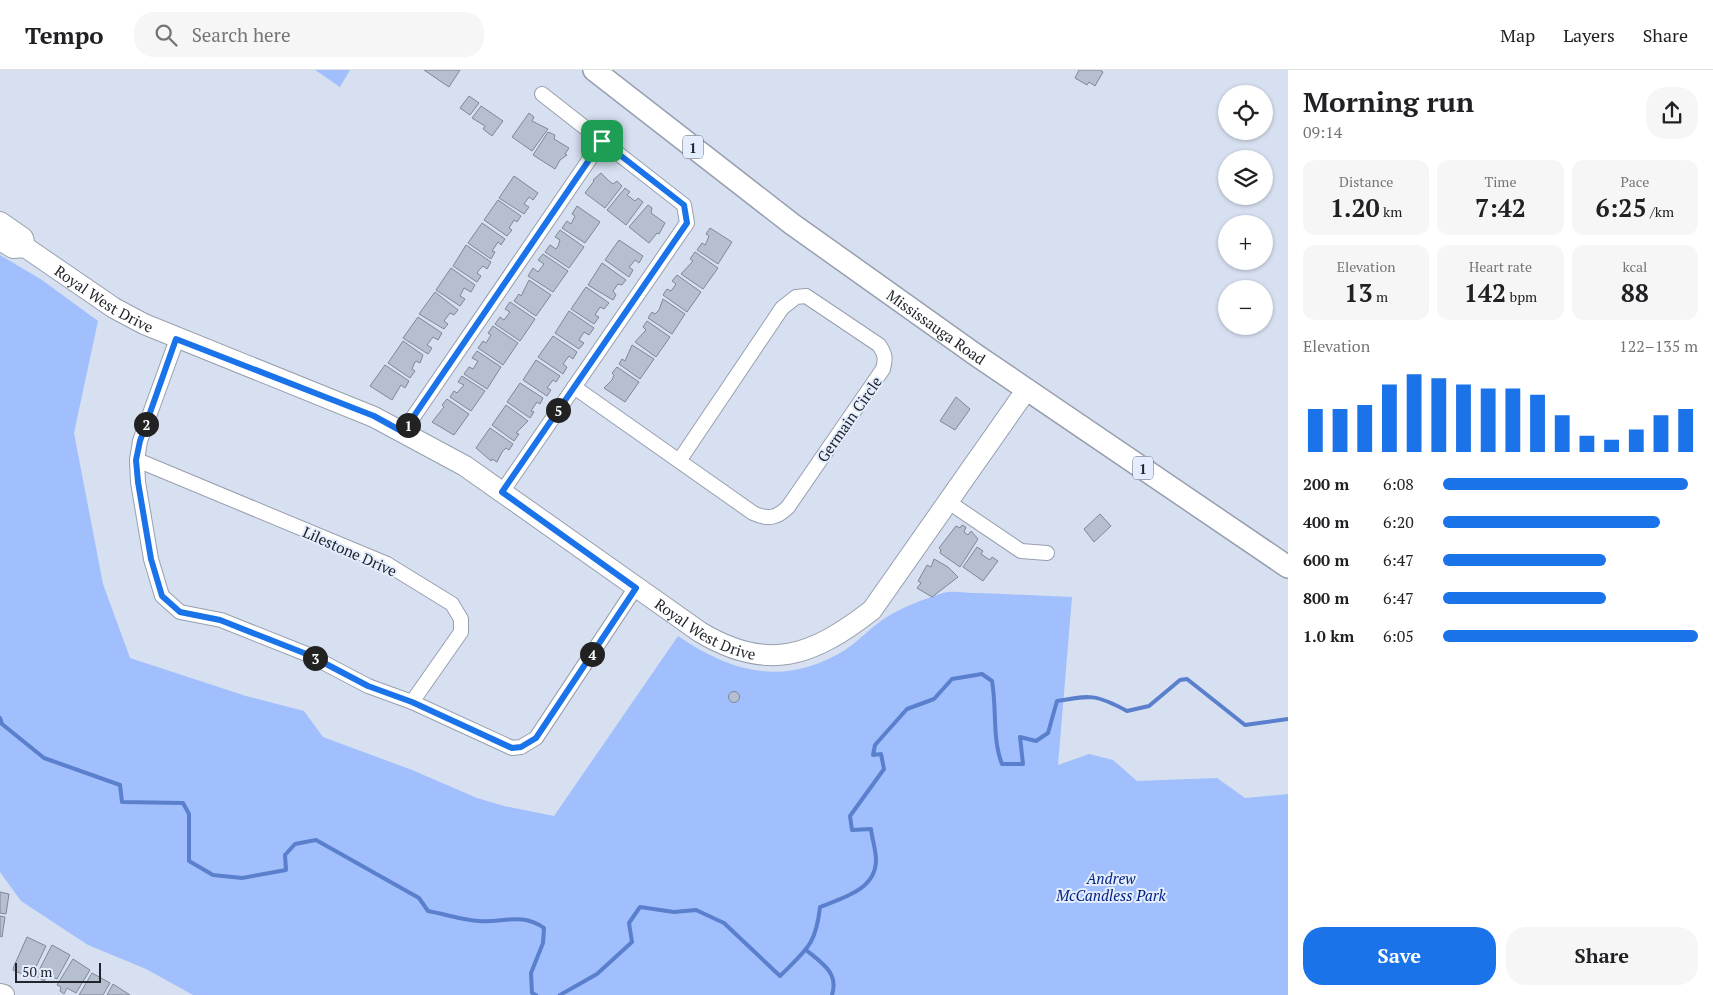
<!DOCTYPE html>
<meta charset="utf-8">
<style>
:root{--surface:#fff;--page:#f6f6f6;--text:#202124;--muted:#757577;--line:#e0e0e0;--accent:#1a73e8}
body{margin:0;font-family:"PT Serif",serif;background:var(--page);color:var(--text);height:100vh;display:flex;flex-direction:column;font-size:19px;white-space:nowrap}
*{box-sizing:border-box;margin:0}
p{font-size:16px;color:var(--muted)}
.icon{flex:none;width:28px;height:28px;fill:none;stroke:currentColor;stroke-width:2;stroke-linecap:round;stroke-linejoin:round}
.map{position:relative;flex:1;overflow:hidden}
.drawer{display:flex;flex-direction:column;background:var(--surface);width:425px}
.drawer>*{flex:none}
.buttons{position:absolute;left:1218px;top:15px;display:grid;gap:10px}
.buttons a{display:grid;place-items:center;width:55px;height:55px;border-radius:50%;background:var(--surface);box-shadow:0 1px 4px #0004;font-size:25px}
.scale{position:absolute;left:15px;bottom:12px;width:86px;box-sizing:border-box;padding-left:5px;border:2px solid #22252b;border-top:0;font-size:14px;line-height:18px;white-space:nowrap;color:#22252b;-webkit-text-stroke:4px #e4edfe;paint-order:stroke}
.pin{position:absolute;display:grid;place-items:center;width:42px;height:42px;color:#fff;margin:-21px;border-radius:10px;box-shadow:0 2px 8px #0006}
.km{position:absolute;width:25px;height:25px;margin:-12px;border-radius:50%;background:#222;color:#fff;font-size:14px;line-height:25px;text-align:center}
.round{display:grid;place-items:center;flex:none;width:52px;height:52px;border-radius:20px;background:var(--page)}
.head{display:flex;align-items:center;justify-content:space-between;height:85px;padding:0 15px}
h1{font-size:28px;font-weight:800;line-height:38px}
.figures{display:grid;grid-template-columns:repeat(3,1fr);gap:8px;height:85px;padding:5px 15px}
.figures div{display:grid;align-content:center;border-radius:12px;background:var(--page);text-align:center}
.figures b{font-size:25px;font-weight:800}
.figures small{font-size:14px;font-weight:400}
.figures p{font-size:14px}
.chart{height:140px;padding:10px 15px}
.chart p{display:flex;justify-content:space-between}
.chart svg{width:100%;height:90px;margin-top:5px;stroke:var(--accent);stroke-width:6}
.button{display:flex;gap:10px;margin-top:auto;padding:10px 15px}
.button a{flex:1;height:58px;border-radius:20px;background:var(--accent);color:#fff;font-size:20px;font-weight:800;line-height:58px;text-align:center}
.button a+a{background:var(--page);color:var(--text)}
ul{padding:0 15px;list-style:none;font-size:16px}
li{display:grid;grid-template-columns:80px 60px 1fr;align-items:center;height:38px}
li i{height:12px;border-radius:6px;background:var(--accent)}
header{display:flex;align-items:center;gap:30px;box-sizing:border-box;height:70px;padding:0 25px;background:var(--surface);border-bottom:1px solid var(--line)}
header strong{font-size:24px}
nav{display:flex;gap:28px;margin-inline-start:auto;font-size:18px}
.search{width:350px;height:45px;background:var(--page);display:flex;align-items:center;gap:12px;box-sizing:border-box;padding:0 18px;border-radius:20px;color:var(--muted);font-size:19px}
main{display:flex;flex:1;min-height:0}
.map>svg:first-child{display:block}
.green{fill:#a1bffc}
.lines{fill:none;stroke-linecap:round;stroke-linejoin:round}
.stream{stroke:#5a7fcd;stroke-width:4}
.building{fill:#b6bfd0;stroke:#7f8797}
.street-casing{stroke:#979faf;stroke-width:16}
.secondary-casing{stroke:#979faf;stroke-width:22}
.primary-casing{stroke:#979faf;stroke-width:24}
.street{stroke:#fff;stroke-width:14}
.secondary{stroke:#fff;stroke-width:20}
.primary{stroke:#fff;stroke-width:21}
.route-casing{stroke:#fff;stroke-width:10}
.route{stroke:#1a73e8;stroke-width:6}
.labels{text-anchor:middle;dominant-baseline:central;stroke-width:4;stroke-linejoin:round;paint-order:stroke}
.shield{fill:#e4edfe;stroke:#5c616a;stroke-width:1}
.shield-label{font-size:14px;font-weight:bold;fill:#22252b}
.street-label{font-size:15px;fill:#22252b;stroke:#e4edfe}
.park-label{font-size:15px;font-style:italic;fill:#042480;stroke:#e4edfe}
</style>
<header>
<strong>Tempo</strong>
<div class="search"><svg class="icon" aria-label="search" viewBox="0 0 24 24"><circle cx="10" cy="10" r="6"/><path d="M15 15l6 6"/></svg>Search here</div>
<nav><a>Map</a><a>Layers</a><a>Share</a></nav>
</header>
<main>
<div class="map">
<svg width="1288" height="925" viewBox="0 0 1288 925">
<rect width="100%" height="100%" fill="#d7e0f1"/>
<g class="green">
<polygon points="315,0 350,0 340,17"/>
<path d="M0,185l42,25 56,41 -24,112 29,151 27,74 116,38 58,15 19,26 89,33 65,28 27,8 50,10 124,-180c54,37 107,51 167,14 15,-10 27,-24 42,-33 15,-10 38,-18 56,-24 9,-3 24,0 34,0 31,1 63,3 95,4l-14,168 31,-11 24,6 24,21 80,-3 28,20 43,-4v201h-1095l-47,-26 -58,-24 -67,-44 -21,-29z"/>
</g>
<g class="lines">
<g class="stream">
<path d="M0,648l2,6 42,34 76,27 2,17 61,1 6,11v47l24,14 29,3 44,-8 -1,-15 10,-11 21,-4 103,58 9,13c17,3 34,9 51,10 23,2 43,-9 65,7l-1,15 -12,30 1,20 4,2"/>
<path d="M806,880c16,13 33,23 26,45"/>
<path d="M560,925l37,-21 35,-32 -3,-19 11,-16 34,5 22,-2 28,13 56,53c26,-26 36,-31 40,-69 22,-9 56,-17 56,-47 0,-10 -4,-21 -5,-31l-19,1 -2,-14 34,-47 -3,-15 -8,1 2,-10 32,-36 27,-10 18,-20 30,-5 10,7c5,28 0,58 10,83h21l-3,-27 16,4 12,-8 9,-32c33,-6 39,-7 70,10l22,-5 31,-26 7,-1 58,46 43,-6"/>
</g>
</g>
<g class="building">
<polygon points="424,0 460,0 449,17"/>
<polygon points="1079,0 1100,0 1103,2 1095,16 1089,12 1087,15 1075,8"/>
<polygon points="469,26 479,33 470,45 460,38"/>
<polygon points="481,36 503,51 492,66 483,59 485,56 472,48"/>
<polygon points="529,43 534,47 532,51 548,59 532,81 512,67"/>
<polygon points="548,62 555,65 554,69 569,78 565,84 567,85 560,90 555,99 533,85"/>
<polygon points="601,103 609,111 613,114 617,111 622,116 605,138 585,123 594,111 593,110"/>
<polygon points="514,106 538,123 533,130 529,127 524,134 529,137 524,144 499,128"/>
<polygon points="625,118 630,122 627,125 635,131 638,128 643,132 626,155 607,140"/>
<polygon points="498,130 521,146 517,152 514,150 509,158 512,160 507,166 484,150"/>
<polygon points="648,135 652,138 651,143 665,153 659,164 657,163 649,173 629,157"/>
<polygon points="577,136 600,152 585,173 562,158 567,151 571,154 575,146 572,144"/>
<polygon points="482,153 505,169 501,175 498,172 492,181 495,182 491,189 468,173"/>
<polygon points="710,158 732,172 718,194 697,180 702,173 705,175 707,171 709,166 706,164"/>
<polygon points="560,160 584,177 569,198 545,182 550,175 556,179 558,176 560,170 555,167"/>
<polygon points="619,170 643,186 639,193 635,190 631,195 629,197 633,200 629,207 605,190"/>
<polygon points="466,175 491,192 487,199 483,196 479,200 477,203 481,206 477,212 453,196"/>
<polygon points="695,182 718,198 703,219 681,204 693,191 690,189"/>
<polygon points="543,184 568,201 553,222 528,206 533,198 538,202 544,194 538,190"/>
<polygon points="602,193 626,210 622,215 618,214 613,221 616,225 613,230 588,215"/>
<polygon points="451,198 475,215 471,222 464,218 460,226 465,229 460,236 436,220"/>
<polygon points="677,205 701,222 687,242 663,225 667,219 671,221 674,217 676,214 672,211"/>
<polygon points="529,210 551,225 536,246 514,231 519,224 521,226"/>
<polygon points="586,217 609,233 604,239 600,237 595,245 599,247 594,254 571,239"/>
<polygon points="435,222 458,240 454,245 450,243 444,251 448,254 444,259 419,244"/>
<polygon points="663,229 685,244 672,264 648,248 652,242 655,244 659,240"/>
<polygon points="510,232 535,249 520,271 495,254 500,247 504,250 510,242 505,239"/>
<polygon points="569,241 594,258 589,265 584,262 579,270 584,273 579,279 555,263"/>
<polygon points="418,247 442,263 438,270 433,267 427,275 432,278 428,284 403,268"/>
<polygon points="647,251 670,267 656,287 635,272 646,260 643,257"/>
<polygon points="493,256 518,273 503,295 478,278 483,271 486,273 491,265 488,263"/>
<polygon points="553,266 577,282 573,289 569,286 563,294 567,297 563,304 538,287"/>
<polygon points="403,271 423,285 420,293 416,291 414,294 412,299 415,301 410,308 388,293"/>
<polygon points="632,275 654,289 640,309 619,294 622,289 625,291"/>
<polygon points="477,281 501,297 487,319 464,304 469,297 473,299 478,291 472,288"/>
<polygon points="536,290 560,306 556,312 553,310 547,318 551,320 547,326 523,310"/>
<polygon points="385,295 409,311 405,318 401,315 392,330 370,316"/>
<polygon points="617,297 639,312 625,332 604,318 612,310 614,305 612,303"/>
<polygon points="462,306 485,321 471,341 450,327 454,321 457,323 464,315 458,312"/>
<polygon points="520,313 543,328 540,334 537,332 531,341 534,342 530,348 507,332"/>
<polygon points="956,327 970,339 955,360 940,351"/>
<polygon points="447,329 469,344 454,365 432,352 444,337 442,335"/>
<polygon points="506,335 528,351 516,363 519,364 514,371 492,355"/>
<polygon points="490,358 513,374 509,380 506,378 502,382 497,392 492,389 491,391 476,378"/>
<polygon points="1100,444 1111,456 1094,472 1084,459"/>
<polygon points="962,455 966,457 964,462 968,465 971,461 978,469 960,497 940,483 941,480 939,478 956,456 960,458"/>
<polygon points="977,477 983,481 981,484 990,490 992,487 998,491 983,511 963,497"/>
<polygon points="934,489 948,497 958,507 932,527 917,518 921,513 918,511 927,495 931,497"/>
<circle cx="734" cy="627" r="5.5"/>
<polygon points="0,822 9,824 6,844 0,843"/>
<polygon points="0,846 5,847 2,867 0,866"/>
<polygon points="27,867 46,876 33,903 24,899 22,904 13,900 14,896"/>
<polygon points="52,875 70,885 57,909 48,905 44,911 36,906"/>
<polygon points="73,889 90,900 76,923 67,918 64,924 60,921 61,917 57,915"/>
<polygon points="92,903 110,913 103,925 79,925"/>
<polygon points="113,914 130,925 107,925"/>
</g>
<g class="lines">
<defs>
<g id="street">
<polyline points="542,24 602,71"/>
<polyline points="177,269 140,371 137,390 138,412 151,489 162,526 180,542 221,550 309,585 368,616 412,632 512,678 521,677 536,668 636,517"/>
<path d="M574,317l179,126c15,7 24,5 35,-6l95,-138c3,-11 2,-15 -4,-24l-73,-49 -10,1 -14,11 -103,153"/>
<polyline points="403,362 602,71 684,135 687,153 502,422"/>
<polyline points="137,390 387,494 452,534 461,549 461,562 412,632"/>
<polyline points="947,431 1021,481 1047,483"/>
</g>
<g id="secondary">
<polyline points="0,152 23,168 25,177"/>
<path id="s1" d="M0,170l13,8 12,-1 89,61 30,16 230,93 91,49 235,166c68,41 113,24 172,-22l155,-221"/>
<polyline points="0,924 4,925"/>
</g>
<g id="primary">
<path id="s2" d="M594,0l198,154 184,131 312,212"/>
</g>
</defs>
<use href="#street" class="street-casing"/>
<use href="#secondary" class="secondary-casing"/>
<use href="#primary" class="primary-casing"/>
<use href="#street" class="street"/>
<use href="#secondary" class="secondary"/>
<use href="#primary" class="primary"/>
</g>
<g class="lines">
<defs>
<polygon id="route" points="602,71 684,135 687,153 502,422 636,518 536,668 521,677 512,678 412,632 368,616 309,585 220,550 180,542 162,526 151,489 138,412 136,390 140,371 176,269 374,346 403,362"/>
</defs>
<use href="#route" class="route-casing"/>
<use href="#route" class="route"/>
</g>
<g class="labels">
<g class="shield">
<rect x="683" y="65.5" width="20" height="23" rx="4"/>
<rect x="1133" y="386.5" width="20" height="23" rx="4"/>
</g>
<g class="shield-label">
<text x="693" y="77">1</text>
<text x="1143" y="398">1</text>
</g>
<g class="street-label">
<text stroke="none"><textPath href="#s1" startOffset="122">Royal West Drive</textPath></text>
<text stroke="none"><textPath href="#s2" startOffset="428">Mississauga Road</textPath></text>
<text transform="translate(849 349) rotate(-55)">Germain Circle</text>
<text transform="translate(350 481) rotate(24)">Lilestone Drive</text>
<text stroke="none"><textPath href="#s1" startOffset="812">Royal West Drive</textPath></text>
</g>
<g class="park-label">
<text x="1111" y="808">Andrew<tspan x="1111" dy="17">McCandless Park</tspan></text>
</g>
</g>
</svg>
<div class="buttons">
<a><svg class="icon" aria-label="locate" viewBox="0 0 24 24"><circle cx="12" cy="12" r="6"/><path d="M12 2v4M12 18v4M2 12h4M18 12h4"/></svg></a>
<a><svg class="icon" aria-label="layers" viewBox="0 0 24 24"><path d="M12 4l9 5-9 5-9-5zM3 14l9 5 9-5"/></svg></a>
<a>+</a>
<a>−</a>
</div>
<div class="scale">50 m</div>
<div class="pin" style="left:602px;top:71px;background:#1e9e55"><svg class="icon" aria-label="arrive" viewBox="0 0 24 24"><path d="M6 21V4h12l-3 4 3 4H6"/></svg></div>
<b class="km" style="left:408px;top:355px">1</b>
<b class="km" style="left:146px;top:354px">2</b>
<b class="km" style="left:315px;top:588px">3</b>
<b class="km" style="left:592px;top:584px">4</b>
<b class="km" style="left:558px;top:340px">5</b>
</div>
<section class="drawer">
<div class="head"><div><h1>Morning run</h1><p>09:14</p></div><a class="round"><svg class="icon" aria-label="share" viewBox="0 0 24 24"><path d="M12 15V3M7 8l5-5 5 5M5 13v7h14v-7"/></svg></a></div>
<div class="figures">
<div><p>Distance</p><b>1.20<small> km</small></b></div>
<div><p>Time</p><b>7:42</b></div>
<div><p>Pace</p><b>6:25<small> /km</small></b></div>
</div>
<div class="figures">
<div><p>Elevation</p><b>13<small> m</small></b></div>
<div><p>Heart rate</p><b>142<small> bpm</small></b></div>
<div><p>kcal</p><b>88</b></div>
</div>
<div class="chart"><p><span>Elevation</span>122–135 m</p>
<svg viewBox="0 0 160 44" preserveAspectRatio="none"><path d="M5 44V23M15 44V23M25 44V21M35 44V11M45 44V6M55 44V8M65 44V11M75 44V13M85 44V13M95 44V16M105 44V26M115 44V36M125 44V38M135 44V33M145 44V26M155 44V23"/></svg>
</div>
<ul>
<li><b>200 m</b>6:08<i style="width:96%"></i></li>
<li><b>400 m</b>6:20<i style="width:85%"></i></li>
<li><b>600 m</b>6:47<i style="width:64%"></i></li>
<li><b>800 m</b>6:47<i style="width:64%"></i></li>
<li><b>1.0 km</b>6:05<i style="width:100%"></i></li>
</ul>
<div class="button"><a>Save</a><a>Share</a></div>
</section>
</main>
